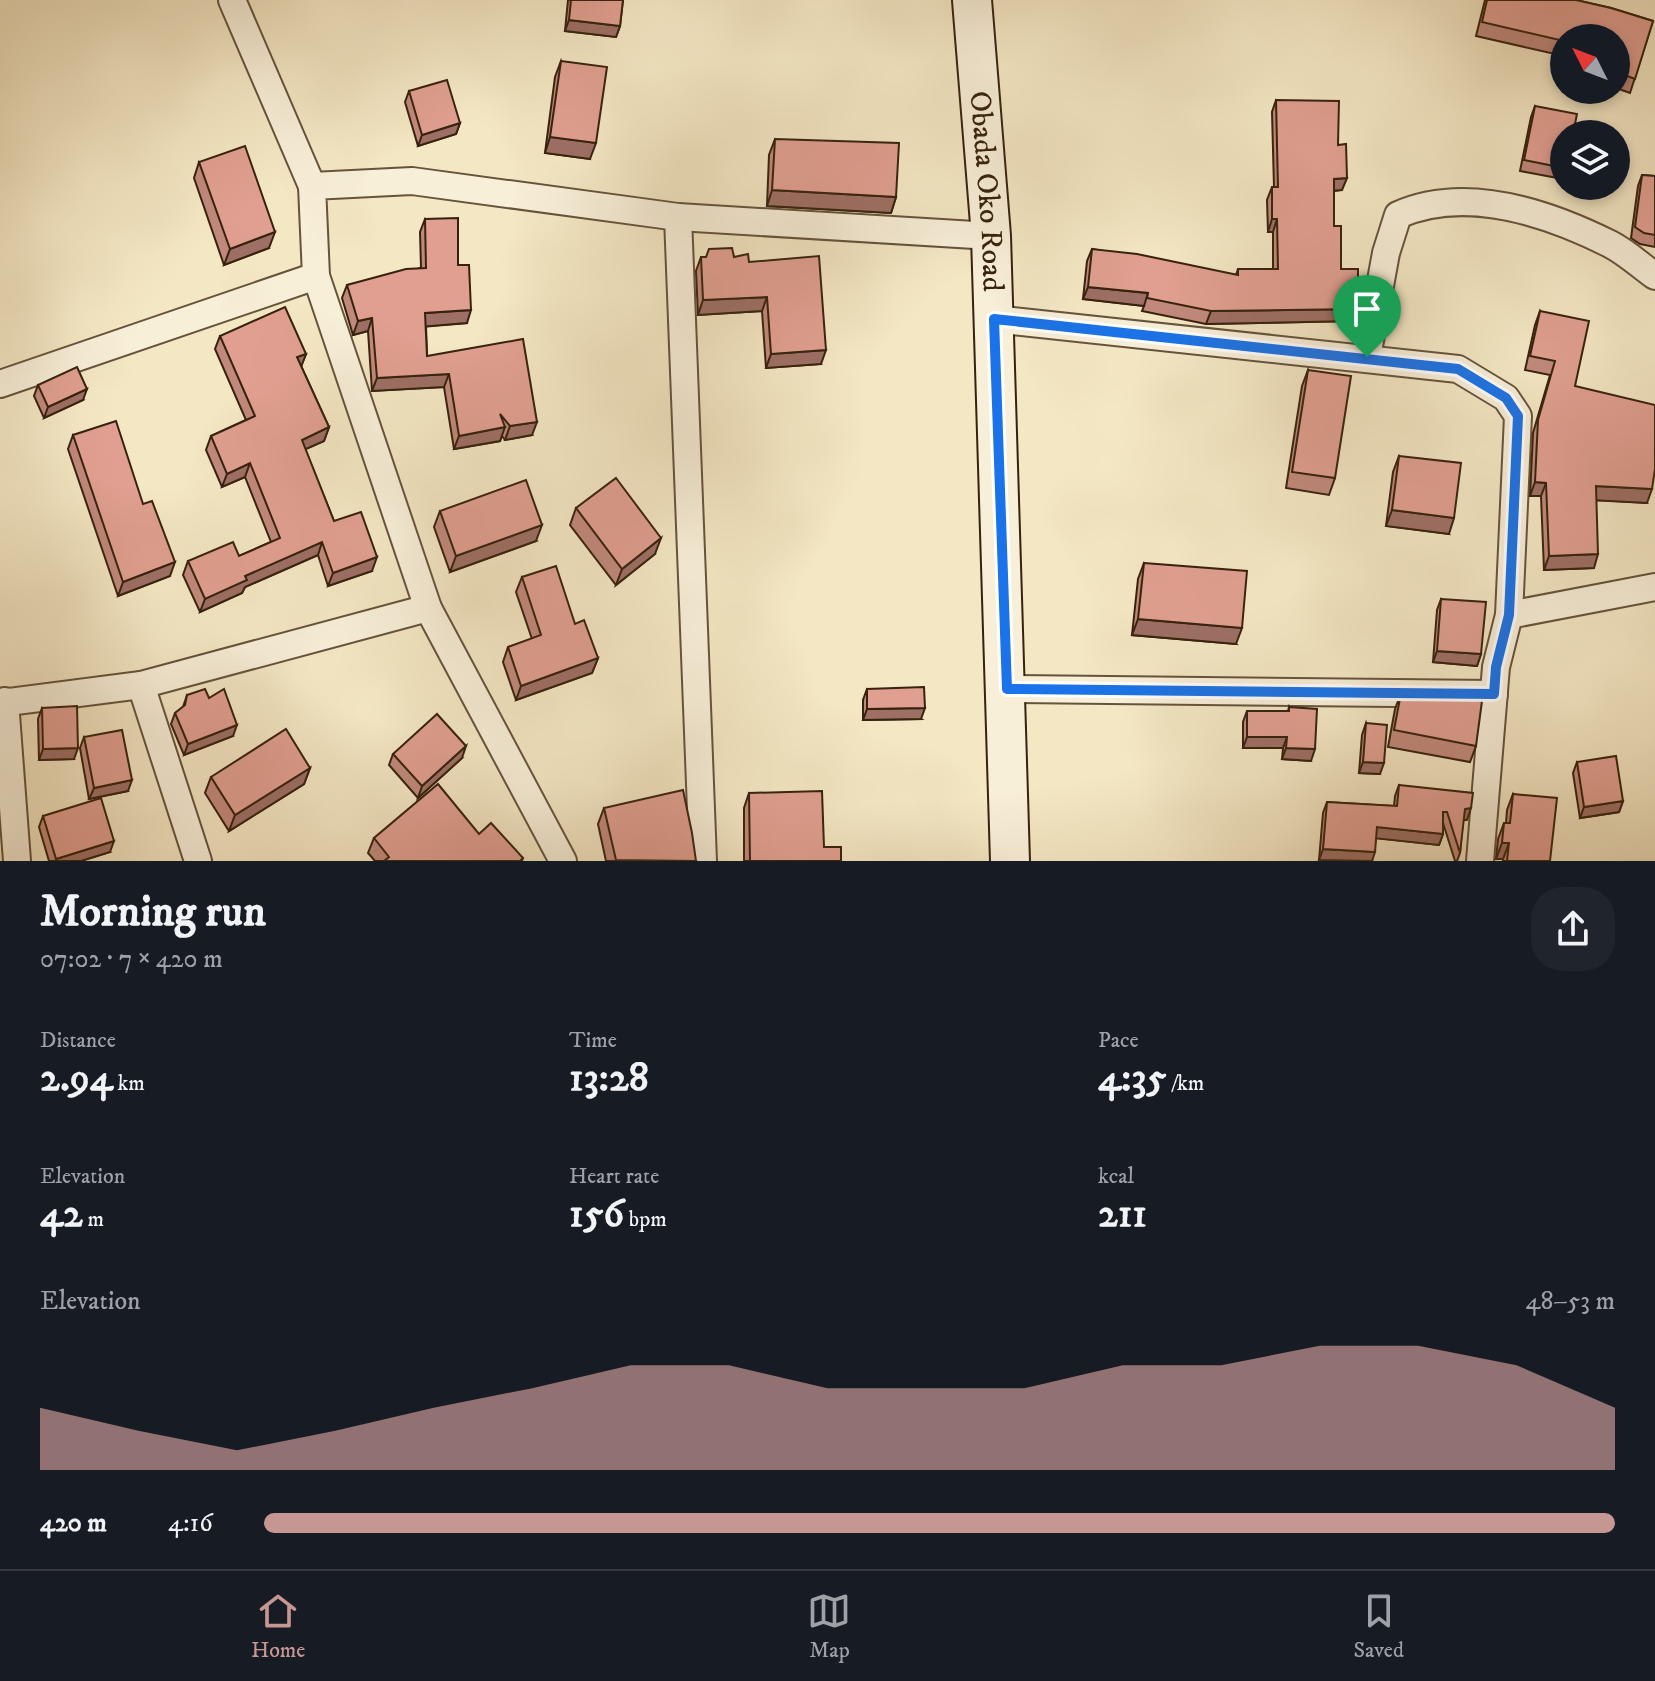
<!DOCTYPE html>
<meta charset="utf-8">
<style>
:root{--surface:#171b24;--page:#20242c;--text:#f1f3f6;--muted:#9ea1a6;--line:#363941;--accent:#c59692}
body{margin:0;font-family:"IM FELL DW Pica",serif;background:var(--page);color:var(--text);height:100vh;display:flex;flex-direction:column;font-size:30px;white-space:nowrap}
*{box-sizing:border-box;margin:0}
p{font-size:26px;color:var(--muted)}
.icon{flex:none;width:44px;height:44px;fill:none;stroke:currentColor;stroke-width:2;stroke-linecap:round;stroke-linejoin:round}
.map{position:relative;height:861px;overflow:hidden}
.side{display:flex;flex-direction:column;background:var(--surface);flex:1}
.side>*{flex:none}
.needle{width:52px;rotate:312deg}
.buttons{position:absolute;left:1550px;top:24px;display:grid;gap:16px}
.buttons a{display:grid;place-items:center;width:80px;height:80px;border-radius:50%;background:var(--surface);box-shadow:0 4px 12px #0003;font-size:40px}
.pin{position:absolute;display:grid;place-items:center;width:68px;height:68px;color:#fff;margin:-82px -34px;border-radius:50% 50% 50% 0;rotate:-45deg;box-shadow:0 0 8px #0007}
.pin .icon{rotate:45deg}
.round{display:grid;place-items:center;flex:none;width:84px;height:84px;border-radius:32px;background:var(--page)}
.head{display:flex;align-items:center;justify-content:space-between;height:136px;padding:0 40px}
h1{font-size:44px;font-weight:700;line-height:60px}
.metrics{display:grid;grid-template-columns:repeat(3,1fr);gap:12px;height:136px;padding:8px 40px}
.metrics div{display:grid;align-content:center}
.metrics b{font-size:40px;font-weight:700}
.metrics small{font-size:22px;font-weight:400}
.metrics p{font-size:22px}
.chart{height:224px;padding:16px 40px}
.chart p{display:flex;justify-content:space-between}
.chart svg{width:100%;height:144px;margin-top:8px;fill:var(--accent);opacity:.7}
ul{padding:0 40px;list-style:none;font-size:26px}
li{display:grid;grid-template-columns:128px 96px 1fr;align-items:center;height:60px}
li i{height:20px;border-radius:10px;background:var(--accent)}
.menu{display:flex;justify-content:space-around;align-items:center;height:112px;border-top:2px solid var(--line);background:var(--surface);font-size:22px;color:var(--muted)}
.menu a{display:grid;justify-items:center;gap:4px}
.menu .active{color:var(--accent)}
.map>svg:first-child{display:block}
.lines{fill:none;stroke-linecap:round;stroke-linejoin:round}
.street-casing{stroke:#66533c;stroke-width:30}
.secondary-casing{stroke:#37220e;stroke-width:42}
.street{stroke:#f8efd9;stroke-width:26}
.secondary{stroke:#f8efd9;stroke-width:38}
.wall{fill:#c1897c;stroke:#37220e;stroke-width:2}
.shaded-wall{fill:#9d6f65;stroke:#37220e;stroke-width:2}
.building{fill:#e09f90;stroke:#37220e;stroke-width:2}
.route-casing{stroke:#fff;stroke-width:16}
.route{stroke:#1a73e8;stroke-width:10}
.labels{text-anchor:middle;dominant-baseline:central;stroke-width:7;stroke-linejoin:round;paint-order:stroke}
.street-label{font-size:30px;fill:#37220e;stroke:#f8efd9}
</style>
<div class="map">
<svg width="1655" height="861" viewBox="0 0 1655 861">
<rect width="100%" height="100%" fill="#f4e7c4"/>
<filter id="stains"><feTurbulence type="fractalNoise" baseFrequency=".0025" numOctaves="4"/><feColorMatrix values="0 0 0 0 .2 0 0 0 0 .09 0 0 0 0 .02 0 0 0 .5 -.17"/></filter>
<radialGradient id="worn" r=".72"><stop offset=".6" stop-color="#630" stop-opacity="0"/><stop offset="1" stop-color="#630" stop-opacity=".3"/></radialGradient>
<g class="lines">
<defs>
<g id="street">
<polyline points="232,0 312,186"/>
<polyline points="678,217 703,861"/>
<polyline points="994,319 1458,369 1506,398 1518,416 1509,615 1496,667 1480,861"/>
<path d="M1367,357l19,-104 12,-38c67,-30 150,-2 212,29 16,8 31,22 45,32"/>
<polyline points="0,384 316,276"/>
<polyline points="1509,615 1655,587"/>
<polyline points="141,685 198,861"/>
<polyline points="1007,689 1494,694"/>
<polyline points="5,701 17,861"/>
<polyline points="0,703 141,685 428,608"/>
<polyline points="563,861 428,608 316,276 312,186 412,181 678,217 991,236"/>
</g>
<g id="secondary">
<path id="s1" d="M972,0l19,236 19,625"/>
</g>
</defs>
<use href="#street" class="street-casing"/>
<use href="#secondary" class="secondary-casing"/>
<use href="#street" class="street"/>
<use href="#secondary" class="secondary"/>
</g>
<g class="wall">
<polygon points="568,0 623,0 620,26 616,37 565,31"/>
<polygon points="1485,0 1576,0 1611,8 1653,21 1630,93 1616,88 1616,38 1564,38 1564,56 1476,36"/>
<polygon points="561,61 590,159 545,153 555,77"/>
<polygon points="409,91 460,123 456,134 418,146 405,102"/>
<polygon points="1276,100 1338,145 1342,190 1334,191 1334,226 1341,269 1358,309 1353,321 1206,324 1142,311 1144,306 1083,299 1087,261 1092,249 1236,275 1238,269 1273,269 1273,232 1268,232 1267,200 1272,187 1274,187 1272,112"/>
<polygon points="1535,106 1564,134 1564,176 1563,179 1520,171 1531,117"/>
<polygon points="775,139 896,197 891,213 767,206 769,155"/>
<polygon points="199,162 269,248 224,265 194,178"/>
<polygon points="1642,175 1655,176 1655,247 1640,244 1631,238 1638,186"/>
<polygon points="425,219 458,265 467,323 426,326 427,356 532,435 505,440 502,436 500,441 454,449 444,387 372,391 368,331 353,335 342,298 347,285 421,268 420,232"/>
<polygon points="701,257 734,257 749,262 821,364 766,368 762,311 698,315 696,271"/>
<polygon points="1540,311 1575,386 1647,503 1596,500 1594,568 1544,570 1541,496 1530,496 1533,433 1550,375 1525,370 1535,325"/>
<polygon points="220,336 306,354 301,366 329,427 324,441 305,449 334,521 372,571 328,586 318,555 245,587 242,593 200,612 183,575 188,561 239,556 271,542 245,477 222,487 206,450 211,436 246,420 215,349"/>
<polygon points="1308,370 1335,478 1329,495 1286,488 1302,386"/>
<polygon points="38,385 83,400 44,418 34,396"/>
<polygon points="73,435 143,504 170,576 118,596 68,449"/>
<polygon points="1399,456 1449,534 1386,526 1393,472"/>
<polygon points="576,508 655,554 616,585 570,525"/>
<polygon points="440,511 536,541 450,572 434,527"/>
<polygon points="1144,563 1236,644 1132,635 1138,579"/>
<polygon points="522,577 575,624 598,658 592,673 516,700 503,662 508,647 532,639 516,592"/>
<polygon points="1441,599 1481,654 1477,666 1433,662 1437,610"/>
<polygon points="867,689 921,719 863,720 863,700"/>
<polygon points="1401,693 1476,746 1470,762 1388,747 1395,709"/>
<polygon points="187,695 233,736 184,755 171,724 175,713 183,707"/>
<polygon points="1289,707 1311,761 1282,759 1283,748 1243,748 1243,722 1247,711 1288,711"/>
<polygon points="42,708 74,759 39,760 38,719"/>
<polygon points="1366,723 1380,774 1359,773 1362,735"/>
<polygon points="84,737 128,791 89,799 80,748"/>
<polygon points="393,754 462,758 418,798 389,765"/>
<polygon points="1577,762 1623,801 1619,812 1580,818 1573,773"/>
<polygon points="310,768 304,784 229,831 205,793 211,777"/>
<polygon points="1399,785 1467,820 1463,820 1460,853 1457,861 1455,861 1443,823 1443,834 1439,845 1376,838 1372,861 1319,860 1323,813 1327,802 1394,806 1395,796"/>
<polygon points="749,793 824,847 841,861 744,861 744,808"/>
<polygon points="1513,794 1550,861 1503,861 1503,859 1496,859 1498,839 1504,823 1506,823 1507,810"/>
<polygon points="604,808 696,861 606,861 598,824"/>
<polygon points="43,816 110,852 81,861 49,861 39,827"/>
<polygon points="479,834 523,858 522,861 375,861 368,853 374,838"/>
</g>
<g class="shaded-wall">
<polygon points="569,20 620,26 616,37 565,31"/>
<polygon points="460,123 456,134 418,146 422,135"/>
<polygon points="550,137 596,143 590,159 545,153"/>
<polygon points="1347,178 1342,190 1329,191 1334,179"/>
<polygon points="772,190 896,197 891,213 767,206"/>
<polygon points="1272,219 1277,219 1273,232 1268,232"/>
<polygon points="275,232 269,248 224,265 230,249"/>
<polygon points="1088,287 1148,293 1144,306 1083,299"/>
<polygon points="767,297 762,311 698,315 703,300"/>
<polygon points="1358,309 1353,321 1206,324 1211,311"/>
<polygon points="471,310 467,323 420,327 425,313"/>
<polygon points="372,318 368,331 353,335 358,321"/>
<polygon points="826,350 821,364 766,368 771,354"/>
<polygon points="306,354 301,367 297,357"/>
<polygon points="449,374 444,387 372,391 377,378"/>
<polygon points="87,389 83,400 44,418 48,407"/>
<polygon points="537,422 532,435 505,440 510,426"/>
<polygon points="329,427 324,441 297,453 302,440"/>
<polygon points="505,427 500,441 454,449 459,436"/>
<polygon points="250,463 245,477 222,487 227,474"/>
<polygon points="1535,482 1546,483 1541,496 1530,496"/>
<polygon points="1596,486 1652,489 1647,503 1591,500"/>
<polygon points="1392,510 1454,518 1449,534 1386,526"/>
<polygon points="542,525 536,541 450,572 456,556"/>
<polygon points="661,538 655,554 616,585 622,569"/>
<polygon points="322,542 318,555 245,587 242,593 200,612 205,599 245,576"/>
<polygon points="1598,554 1594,568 1544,570 1549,556"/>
<polygon points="377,557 372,571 328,586 333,573"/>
<polygon points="175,562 170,576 118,596 123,582"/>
<polygon points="1138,619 1242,628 1236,644 1132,635"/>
<polygon points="1437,651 1481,654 1477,666 1433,662"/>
<polygon points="598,658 592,673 516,700 521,686"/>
<polygon points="925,708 921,719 863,720 867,709"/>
<polygon points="237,725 233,736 184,755 188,744"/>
<polygon points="1247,737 1287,737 1283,748 1243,748"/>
<polygon points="466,746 462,758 418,798 422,786"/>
<polygon points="78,748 74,759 39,760 43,749"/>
<polygon points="1286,748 1315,749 1311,761 1282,759"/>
<polygon points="1363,762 1384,763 1380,774 1359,773"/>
<polygon points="310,768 304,784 229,831 235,815"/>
<polygon points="132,780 128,791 89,799 94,788"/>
<polygon points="1623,801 1619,812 1580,818 1584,807"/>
<polygon points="1471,808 1467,820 1461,820 1465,809"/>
<polygon points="1377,827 1443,834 1439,845 1373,838"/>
<polygon points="114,841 110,852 81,861 56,861 56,859"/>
<polygon points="1502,843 1509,843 1503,859 1496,859"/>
<polygon points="1323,849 1375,852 1372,861 1319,860"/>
</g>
<g class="building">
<polygon points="571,0 623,0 620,26 569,20"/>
<polygon points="1487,0 1576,0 1611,8 1653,21 1635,79 1616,72 1616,38 1564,38 1564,41 1482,22"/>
<polygon points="561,61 607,67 596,143 550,137"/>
<polygon points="447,80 460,123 422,135 409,91"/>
<polygon points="1276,100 1339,101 1338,145 1346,144 1347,178 1334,179 1334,226 1341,226 1341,269 1358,269 1358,309 1211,311 1147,298 1148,293 1088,287 1092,249 1137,254 1238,275 1238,269 1278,269 1277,219 1272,219 1272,187 1278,187"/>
<polygon points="1535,106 1577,114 1573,134 1564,134 1564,168 1524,160"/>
<polygon points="775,139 899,143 896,197 772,190"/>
<polygon points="245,146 275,232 230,249 199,162"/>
<polygon points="1642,175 1655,176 1655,235 1644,233 1635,227"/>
<polygon points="458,218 458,265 469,265 471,310 425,313 427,356 523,339 537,422 510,426 500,414 505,427 459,436 449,374 377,378 372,318 358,321 347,285 406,269 426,268 425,219"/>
<polygon points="732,248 734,257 748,254 749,262 819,256 826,350 771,354 767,297 703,300 701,257 706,257 709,249"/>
<polygon points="285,307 306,354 297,357 329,427 302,440 334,521 361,512 377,557 333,573 322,542 245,576 247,580 205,599 188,561 233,542 239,556 280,538 250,463 227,474 211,436 255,416 220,336"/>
<polygon points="1540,311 1589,321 1575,386 1655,405 1655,469 1652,489 1596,486 1598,554 1549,556 1546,483 1535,482 1538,420 1555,361 1530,356"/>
<polygon points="77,367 87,389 48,407 38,385"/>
<polygon points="1308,370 1351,376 1335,478 1292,472"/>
<polygon points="116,421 143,504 152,501 175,562 123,582 73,435"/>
<polygon points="1399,456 1461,463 1454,518 1392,510"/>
<polygon points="616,478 661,538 622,569 576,508"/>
<polygon points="526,480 542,525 456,556 440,511"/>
<polygon points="1144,563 1247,571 1242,628 1138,619"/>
<polygon points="556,566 575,624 584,620 598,658 521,686 508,647 541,635 522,577"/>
<polygon points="1441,599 1486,602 1481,654 1437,651"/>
<polygon points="924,687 925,708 867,709 867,689"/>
<polygon points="205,689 209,698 224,689 237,725 188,744 175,713 185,705 187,695"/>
<polygon points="1401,693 1442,693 1482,701 1476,746 1394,730"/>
<polygon points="77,706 78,748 43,749 42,708"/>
<polygon points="1289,707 1317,709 1315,749 1286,748 1287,737 1247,737 1247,711 1289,711"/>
<polygon points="437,714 466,746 422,786 393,754"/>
<polygon points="1366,723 1387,725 1384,763 1363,762"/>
<polygon points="286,729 310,768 235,815 211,777"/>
<polygon points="122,730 132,780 94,788 84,737"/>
<polygon points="1616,756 1623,801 1584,807 1577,762"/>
<polygon points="438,784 479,834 491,823 523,858 520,861 384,861 389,857 374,838"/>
<polygon points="1399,785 1473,793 1471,808 1465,809 1460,853 1447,812 1443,812 1443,834 1377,827 1375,852 1323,849 1327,802 1397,806"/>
<polygon points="683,790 692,833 696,861 616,860 604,808"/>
<polygon points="822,791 824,847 841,847 841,861 750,861 749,793"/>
<polygon points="1513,794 1557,798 1550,861 1507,861 1509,843 1502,843 1504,823 1510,823"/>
<polygon points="101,798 114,841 56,859 43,816"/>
</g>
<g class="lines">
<defs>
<polygon id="route" points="994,319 1458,369 1506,398 1518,416 1509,615 1496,667 1494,694 1007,689"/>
</defs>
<use href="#route" class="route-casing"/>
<use href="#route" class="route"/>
</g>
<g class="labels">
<g class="street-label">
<text stroke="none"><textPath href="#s1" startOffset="192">Obada Oko Road</textPath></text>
</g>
</g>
<rect width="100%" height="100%" filter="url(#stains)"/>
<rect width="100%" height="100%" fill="url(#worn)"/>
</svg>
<div class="buttons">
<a><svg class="needle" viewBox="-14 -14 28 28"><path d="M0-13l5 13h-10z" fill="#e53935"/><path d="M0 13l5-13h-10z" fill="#9ea1a6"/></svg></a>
<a><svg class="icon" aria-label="layers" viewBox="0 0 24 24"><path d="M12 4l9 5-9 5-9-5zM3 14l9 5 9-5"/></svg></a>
</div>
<div class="pin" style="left:1367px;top:357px;background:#1e9e55"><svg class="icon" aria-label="arrive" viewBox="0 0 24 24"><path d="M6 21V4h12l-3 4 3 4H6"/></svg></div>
</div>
<section class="side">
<div class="head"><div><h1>Morning run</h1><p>07:02 · 7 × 420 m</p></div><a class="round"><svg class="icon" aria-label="share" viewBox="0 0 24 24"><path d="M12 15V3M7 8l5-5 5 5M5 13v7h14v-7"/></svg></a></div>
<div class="metrics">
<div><p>Distance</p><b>2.94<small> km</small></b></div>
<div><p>Time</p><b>13:28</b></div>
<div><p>Pace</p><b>4:35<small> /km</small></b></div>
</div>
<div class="metrics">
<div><p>Elevation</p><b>42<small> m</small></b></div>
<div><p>Heart rate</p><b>156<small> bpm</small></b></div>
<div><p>kcal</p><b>211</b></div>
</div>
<div class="chart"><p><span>Elevation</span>48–53 m</p>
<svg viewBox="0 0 160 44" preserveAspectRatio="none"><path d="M0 44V25L10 32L20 38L30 32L40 25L50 19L60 12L70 12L80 19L90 19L100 19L110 12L120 12L130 6L140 6L150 12L160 25V44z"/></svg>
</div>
<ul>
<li><b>420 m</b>4:16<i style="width:100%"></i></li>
</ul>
</section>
<nav class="menu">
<a class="active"><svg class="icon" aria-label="home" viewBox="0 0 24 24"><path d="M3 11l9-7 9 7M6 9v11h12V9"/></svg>Home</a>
<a><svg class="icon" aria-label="map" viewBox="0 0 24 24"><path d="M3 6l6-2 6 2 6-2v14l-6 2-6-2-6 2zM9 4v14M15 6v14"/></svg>Map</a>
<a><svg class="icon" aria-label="saved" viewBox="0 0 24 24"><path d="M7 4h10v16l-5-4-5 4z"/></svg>Saved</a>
</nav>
